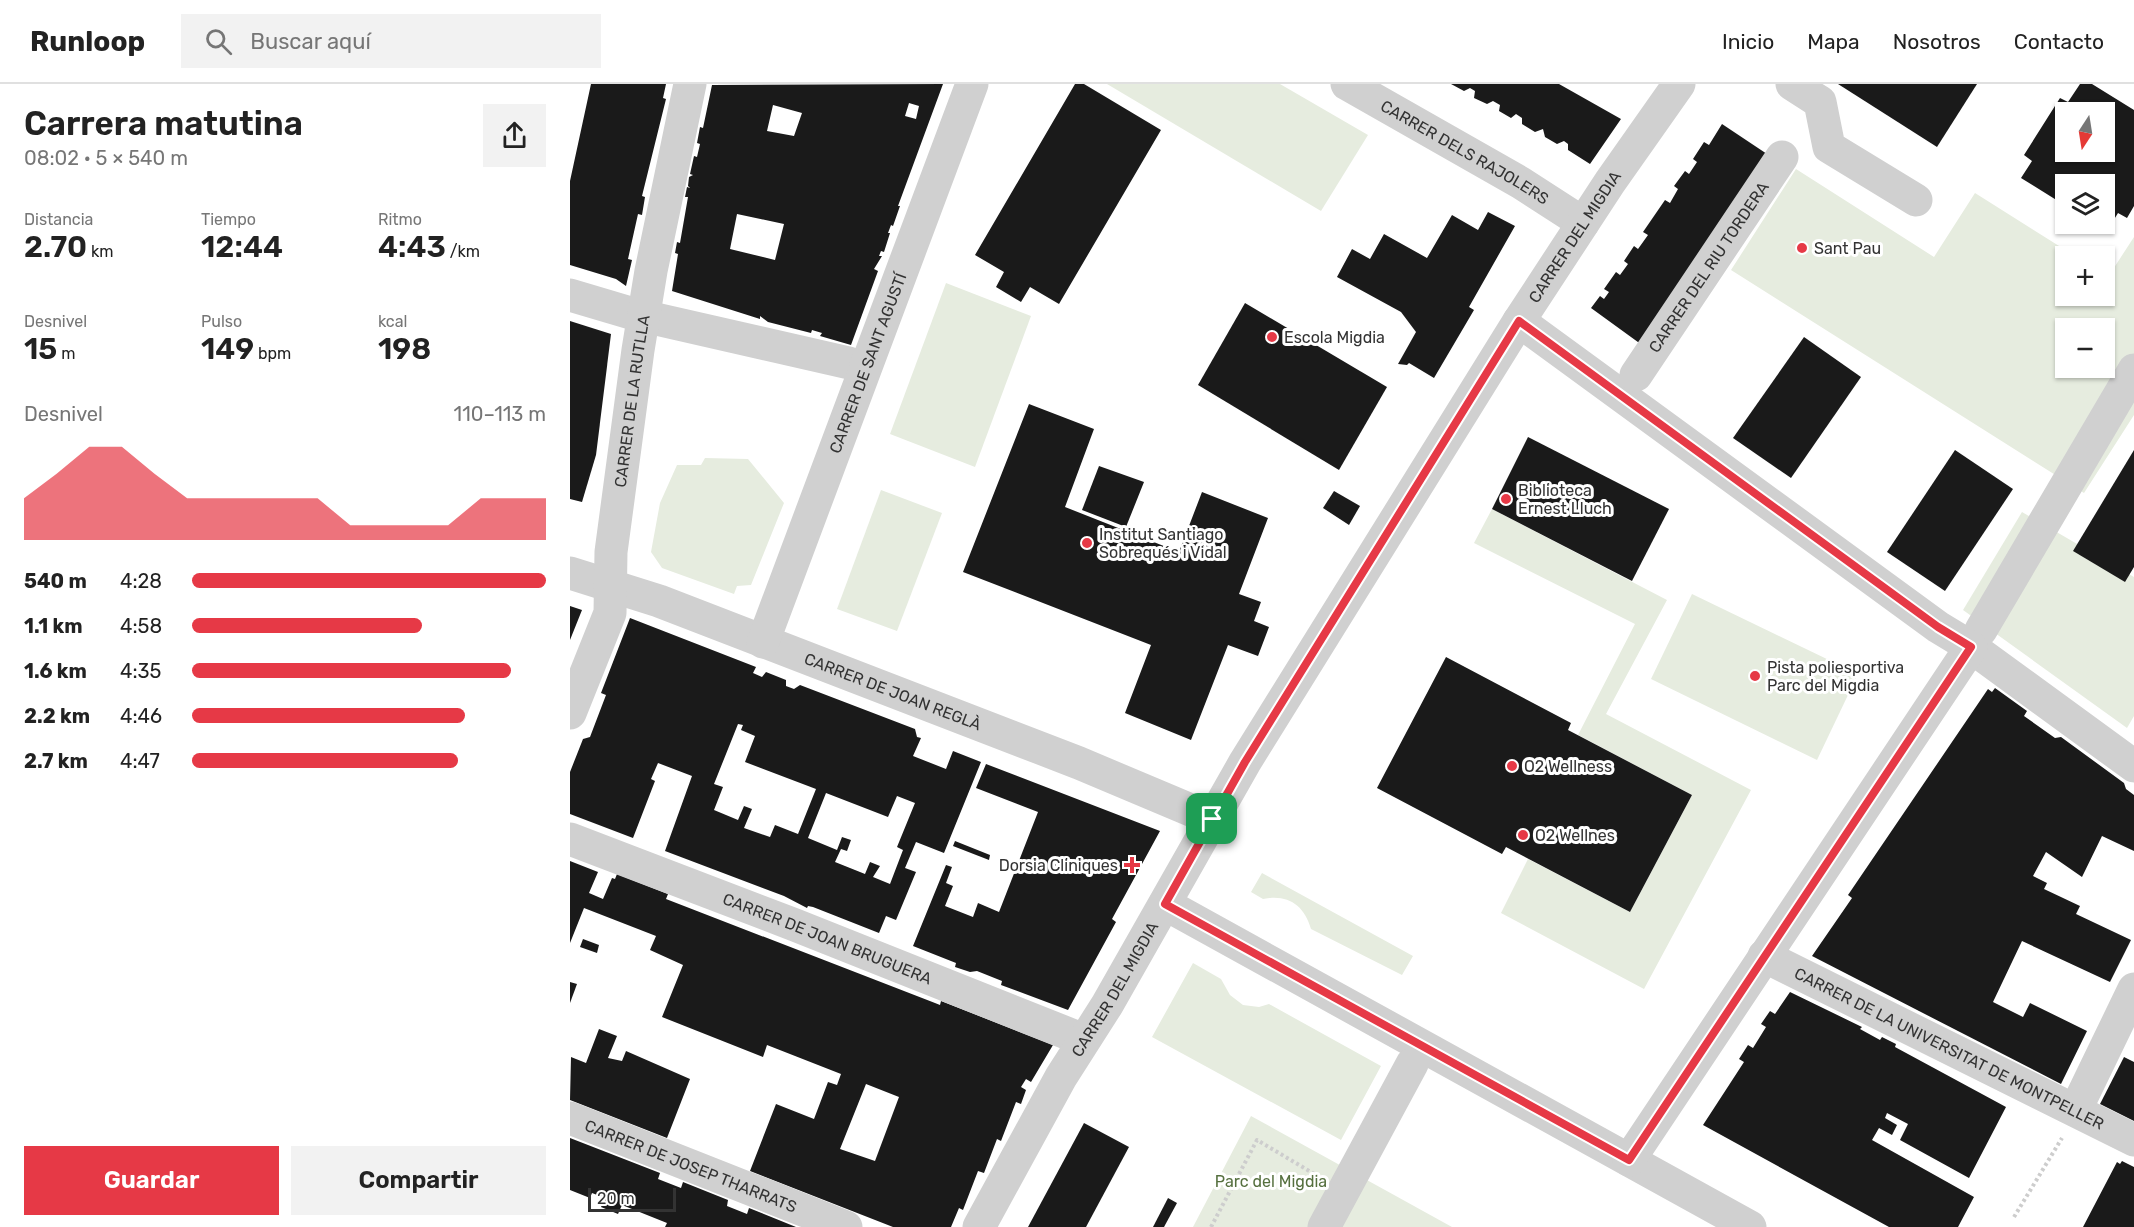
<!DOCTYPE html>
<html lang="es">
<meta charset="utf-8">
<style>
:root{--surface:#fff;--page:#f2f2f2;--text:#222;--muted:#767676;--line:#e0e0e0;--accent:#e63946}
body{margin:0;font-family:Rubik,sans-serif;background:var(--page);color:var(--text);height:100vh;display:flex;flex-direction:column;font-size:22px;white-space:nowrap}
*{box-sizing:border-box;margin:0}
p{font-size:20px;color:var(--muted)}
.icon{flex:none;width:33px;height:33px;fill:none;stroke:currentColor;stroke-width:2;stroke-linecap:round;stroke-linejoin:round}
.map{position:relative;flex:1;overflow:hidden}
.sheet{display:flex;flex-direction:column;background:var(--surface);width:570px}
.sheet>*{flex:none}
.needle{width:39px;rotate:192deg}
.controls{position:absolute;left:1485px;top:18px;display:grid;gap:12px}
.controls a{display:grid;place-items:center;width:60px;height:60px;border-radius:0px;background:var(--surface);box-shadow:0 2px 4px #0004;font-size:30px}
.scale{position:absolute;left:18px;bottom:15px;width:88px;box-sizing:border-box;padding-left:6px;border:3px solid #333;border-top:0;font-size:16px;line-height:21px;white-space:nowrap;color:#333;-webkit-text-stroke:4px #fff;paint-order:stroke}
.pin{position:absolute;display:grid;place-items:center;width:51px;height:51px;color:#fff;margin:-26px;border-radius:12px;box-shadow:0 3px 9px #0006}
.round{display:grid;place-items:center;flex:none;width:63px;height:63px;border-radius:0px;background:var(--page)}
.headline{display:flex;align-items:center;justify-content:space-between;height:102px;padding:0 24px}
h1{font-size:33px;font-weight:600;line-height:45px}
.figures{display:grid;grid-template-columns:repeat(3,1fr);gap:9px;height:102px;padding:6px 24px}
.figures div{display:grid;align-content:center}
.figures b{font-size:30px;font-weight:600}
.figures small{font-size:16px;font-weight:400}
.figures p{font-size:16px}
.chart{height:168px;padding:12px 24px}
.chart p{display:flex;justify-content:space-between}
.chart svg{width:100%;height:108px;margin-top:6px;fill:var(--accent);opacity:.7}
.primary-button{display:flex;gap:12px;margin-top:auto;padding:12px 24px}
.primary-button a{flex:1;height:69px;border-radius:0px;background:var(--accent);color:#fff;font-size:24px;font-weight:600;line-height:69px;text-align:center}
.primary-button a+a{background:var(--page);color:var(--text)}
ul{padding:0 24px;list-style:none;font-size:20px}
li{display:grid;grid-template-columns:96px 72px 1fr;align-items:center;height:45px}
li i{height:15px;border-radius:8px;background:var(--accent)}
header{display:flex;align-items:center;gap:36px;box-sizing:border-box;height:84px;padding:0 30px;background:var(--surface);border-bottom:2px solid var(--line)}
header strong{font-size:28px}
nav{display:flex;gap:33px;margin-inline-start:auto;font-size:21px}
.search{width:420px;height:54px;background:var(--page);display:flex;align-items:center;gap:15px;box-sizing:border-box;padding:0 21px;border-radius:0px;color:var(--muted);font-size:22px}
main{display:flex;flex:1;min-height:0}
.map>svg:first-child{display:block}
.green{fill:#e6ecdf;fill-rule:evenodd}
.building{fill:#1a1a1a;fill-rule:evenodd}
.lines{fill:none;stroke-linecap:round;stroke-linejoin:round}
.path{stroke:#cdcdcd;stroke-width:4;stroke-dasharray:3 3;stroke-linecap:butt}
.minor{stroke:#d0d0d0;stroke-width:33}
.route-casing{stroke:#fff;stroke-width:12}
.route{stroke:#e63946;stroke-width:8}
.poi-dot{fill:#e63946;stroke:#fff;stroke-width:2}
.labels{text-anchor:middle;dominant-baseline:central;stroke-width:6;stroke-linejoin:round;paint-order:stroke}
.street-label{font-size:16px;fill:#333;stroke:#fff}
.poi-label{font-size:16px;fill:#333;stroke:#fff;text-anchor:start}
.park-label{font-size:16px;fill:#56703f;stroke:#fff}
</style>
<header>
<strong>Runloop</strong>
<div class="search"><svg class="icon" aria-label="search" viewBox="0 0 24 24"><circle cx="10" cy="10" r="6"/><path d="M15 15l6 6"/></svg>Buscar aquí</div>
<nav><a>Inicio</a><a>Mapa</a><a>Nosotros</a><a>Contacto</a></nav>
</header>
<main>
<section class="sheet">
<div class="headline"><div><h1>Carrera matutina</h1><p>08:02 · 5 × 540 m</p></div><a class="round"><svg class="icon" aria-label="share" viewBox="0 0 24 24"><path d="M12 15V3M7 8l5-5 5 5M5 13v7h14v-7"/></svg></a></div>
<div class="figures">
<div><p>Distancia</p><b>2.70<small> km</small></b></div>
<div><p>Tiempo</p><b>12:44</b></div>
<div><p>Ritmo</p><b>4:43<small> /km</small></b></div>
</div>
<div class="figures">
<div><p>Desnivel</p><b>15<small> m</small></b></div>
<div><p>Pulso</p><b>149<small> bpm</small></b></div>
<div><p>kcal</p><b>198</b></div>
</div>
<div class="chart"><p><span>Desnivel</span>110–113 m</p>
<svg viewBox="0 0 160 44" preserveAspectRatio="none"><path d="M0 44V27L10 17L20 6L30 6L40 17L50 27L60 27L70 27L80 27L90 27L100 38L110 38L120 38L130 38L140 27L150 27L160 27V44z"/></svg>
</div>
<ul>
<li><b>540 m</b>4:28<i style="width:100%"></i></li>
<li><b>1.1 km</b>4:58<i style="width:65%"></i></li>
<li><b>1.6 km</b>4:35<i style="width:90%"></i></li>
<li><b>2.2 km</b>4:46<i style="width:77%"></i></li>
<li><b>2.7 km</b>4:47<i style="width:75%"></i></li>
</ul>
<div class="primary-button"><a>Guardar</a><a>Compartir</a></div>
</section>
<div class="map">
<svg width="1564" height="1143" viewBox="0 0 1564 1143">
<rect width="100%" height="100%" fill="#fff"/>
<g class="green">
<polygon points="537,0 710,0 798,51 751,127"/>
<path d="M1226,85l138,88 41,-64 100,63h-9v40h38l1,-20 3,1 26,-40v178l-50,78 -353,-223zM1496,244h38v40h-38z"/>
<polygon points="376,199 461,232 405,383 320,350"/>
<polygon points="135,374 178,375 214,419 181,501 167,502 164,510 92,484 81,468 90,419 107,381 131,381"/>
<polygon points="311,406 372,429 327,547 267,525"/>
<polygon points="922,425 1097,516 1036,630 1181,706 1074,905 931,829 958,775 1060,828 1122,711 1008,651 1065,540 904,459"/>
<polygon points="1452,428 1564,493 1564,632 1557,644 1393,526"/>
<polygon points="1122,510 1288,590 1247,676 1081,595"/>
<path d="M692,789l151,83 -11,19 -91,-46c-7,-24 -23,-35 -48,-30l-12,-7z"/>
<polygon points="623,879 651,895 660,911 673,921 689,923 699,920 811,982 771,1056 582,953"/>
<polygon points="681,1032 882,1143 623,1143"/>
</g>
<g class="building">
<polygon points="21,0 96,0 93,14 96,15 72,112 75,113 72,131 68,130 58,175 62,176 56,202 46,195 0,181 0,97"/>
<path d="M373,0l-45,122h2l-7,20 -2,-1 -3,8h2l-6,19 -3,-1 -2,5h3l-8,13 4,2 -27,74 -31,-9 2,-3 -10,-3 -1,3 -43,-11 -8,-6v3l-88,-28 6,-37 -3,-1 2,-11 3,1 8,-46h-3l2,-10 3,1 -2,-2 1,-9 4,-2 -3,-1 4,-18 3,1 3,-13 -3,-1 3,-16 3,1 9,-43zM339,19l10,3 -3,13 -11,-3zM203,21l29,8 -8,23 -27,-5zM167,130l47,10 -9,36 -45,-11z"/>
<polygon points="505,0 514,0 591,46 489,220 460,203 451,218 426,203 434,188 405,171"/>
<polygon points="881,0 989,0 1051,35 1020,80 998,66 998,60 994,57 987,60 975,53 973,45 965,48 952,40 952,34 946,30 941,34 929,27 930,21 923,17 917,20 904,14 905,7 900,4 894,7"/>
<polygon points="1268,0 1407,0 1367,63"/>
<path d="M1510,0h12l42,26v96l-7,12 -9,-5 -11,18 -13,-7h10v-40h-38v22l-45,-28 11,-17 -8,-6 36,-57 8,4zM1496,28h38v40h-38z"/>
<polygon points="1152,40 1200,72 1072,261 1021,224 1030,212 1034,215 1039,208 1034,205 1046,188 1050,191 1058,180 1054,177 1064,162 1068,165 1078,151 1073,148 1095,116 1100,119 1108,105 1104,102 1115,87 1119,90 1127,78 1123,75 1134,58 1139,61"/>
<polygon points="918,128 945,142 899,223 904,226 864,294 839,279 837,281 828,280 846,248 831,228 767,193 782,165 800,175 814,150 857,174 882,131 908,146"/>
<polygon points="675,219 817,303 769,386 628,301"/>
<polygon points="0,237 41,250 26,371 12,418 0,415"/>
<polygon points="1234,253 1291,293 1221,394 1163,354"/>
<polygon points="459,320 524,345 495,423 609,468 632,408 698,434 669,510 691,518 684,537 699,543 688,572 658,561 621,656 555,629 581,561 393,488"/>
<polygon points="958,353 1099,425 1062,497 922,425"/>
<polygon points="1385,366 1443,405 1375,507 1317,468"/>
<polygon points="1564,366 1564,483 1555,498 1503,467"/>
<polygon points="529,382 574,398 556,443 512,426"/>
<polygon points="764,407 790,422 779,441 753,424"/>
<polygon points="0,522 12,526 0,556"/>
<path d="M60,534l126,49 -3,6 9,4 4,-5 20,8v6l8,3 6,-4 115,44 2,8 4,1 -8,18 33,13 7,-18 28,11 -37,91 -28,-11 -11,26 11,4 -20,48 -10,-4 -7,17 -66,-26 -5,-1 -1,2 -23,-12 -119,-45 27,-75 -34,-13 -7,16 4,2 -22,57 -63,-24v-42l13,-33 7,-2 16,-42 -5,-2zM168,640l5,1 -2,5 14,6 -10,26 71,27 -18,45 -23,-9 -5,12 -26,-9 8,-19 -8,-3 -6,14 -24,-10 9,-23 -9,-3zM256,709l62,24 9,-21 18,7 -18,44 6,3 -13,34 -17,-7 7,-11 -10,-4 -5,12 -30,-12 6,-13 6,2 4,-11 -9,-3 -5,13 -29,-12z"/>
<polygon points="876,573 1001,639 998,646 1122,711 1060,828 936,763 932,770 807,704"/>
<polygon points="1425,604 1457,627 1454,632 1485,654 1491,653 1554,699 1556,705 1564,711 1564,767 1532,752 1512,793 1476,768 1463,792 1477,799 1474,805 1510,822 1506,830 1561,856 1540,898 1452,857 1423,918 1453,933 1460,919 1517,947 1491,1000 1242,872 1282,814 1278,811 1418,605 1422,608"/>
<polygon points="416,680 590,747 542,835 546,838 498,926 431,901 432,897 407,887 400,888 385,883 386,879 343,862 376,781 382,783 376,799 383,802 375,822 403,833 408,819 429,828 468,728 406,704"/>
<polygon points="385,757 420,771 419,776 383,762"/>
<path d="M0,777l28,11 -9,21 14,6 9,-21 3,1 2,-5 51,20 -2,5 269,104 5,2 1,-4 112,44 -22,37 -5,-3 -5,8 5,3 -5,14 -5,-2 -15,39 -4,-2 -13,34 -6,-2 -15,39 -4,-2 -8,19h-58l-143,-56 26,-67 38,15 14,-37 9,3 4,-11 -74,-29 -4,12 -101,-40 21,-52 -33,-15 6,-14 -72,-28 -14,35zM296,1000l33,13 -24,64 -35,-12z"/>
<polygon points="13,855 29,861 27,869 10,863"/>
<polygon points="0,898 7,900 0,919"/>
<polygon points="1220,908 1292,943 1290,945 1310,956 1312,953 1326,960 1325,963 1436,1023 1399,1094 1330,1056 1338,1040 1317,1029 1315,1034 1327,1041 1322,1051 1309,1044 1302,1056 1404,1113 1388,1143 1319,1143 1133,1041 1174,978 1169,975 1178,961 1183,964 1196,943 1191,940 1200,927 1205,930"/>
<polygon points="29,945 47,952 38,974 52,977 56,967 120,995 97,1054 0,1016 1,973 16,979"/>
<polygon points="1554,973 1564,978 1564,1037 1530,1020"/>
<polygon points="514,1039 559,1063 516,1143 458,1143"/>
<polygon points="0,1054 90,1089 88,1095 111,1104 113,1098 158,1116 157,1122 177,1130 179,1124 226,1143 95,1143 97,1139 52,1121 48,1130 31,1123 35,1114 22,1109 20,1114 0,1106"/>
<polygon points="1552,1077 1564,1083 1564,1143 1513,1143 1547,1078 1550,1080"/>
<polygon points="598,1114 607,1119 594,1143 583,1143"/>
</g>
<g class="lines">
<g class="path">
<polyline points="1444,1133 1492,1054"/>
<polyline points="641,1143 687,1056 746,1091"/>
</g>
<g class="minor">
<path id="s1" d="M777,0l174,99 62,40"/>
<polyline points="1222,0 1250,18 1259,63 1346,116"/>
<polyline points="0,211 74,233"/>
<polyline points="86,235 279,279"/>
<polyline points="949,237 1368,543 1401,563 1564,682"/>
<path id="s2" d="M1066,291l146,-218"/>
<path id="s3" d="M0,489l89,28 420,162 133,56"/>
<polyline points="1411,546 1564,286"/>
<path id="s4" d="M193,558l209,-558"/>
<path id="s5" d="M0,629l40,-100 1,-61 27,-202 13,-79 39,-187"/>
<path id="s6" d="M0,755l225,86 289,115"/>
<polyline points="595,820 1180,1143"/>
<path id="s7" d="M1194,872l370,184"/>
<polyline points="1506,1025 1564,905"/>
<path id="s8" d="M0,1034l276,109"/>
<polyline points="1059,1076 1401,563"/>
<path id="s9" d="M409,1143l82,-150 46,-72 138,-243 274,-441 91,-139 69,-98"/>
<polyline points="754,1143 842,980"/>
</g>
</g>
<g class="lines">
<defs>
<polygon id="route" points="949,237 1368,543 1401,563 1059,1076 595,820 675,678"/>
</defs>
<use href="#route" class="route-casing"/>
<use href="#route" class="route"/>
</g>
<g class="poi-dot">
<circle cx="1232" cy="164" r="6"/>
<circle cx="702" cy="253" r="6"/>
<circle cx="936" cy="415" r="6"/>
<circle cx="517" cy="459" r="6"/>
<circle cx="1185" cy="592" r="6"/>
<circle cx="942" cy="682" r="6"/>
<circle cx="953" cy="751" r="6"/>
<path d="M559 772h6v6h6v6h-6v6h-6v-6h-6v-6h6z"/>
</g>
<g class="labels">
<g class="street-label">
<text stroke="none"><textPath href="#s1" startOffset="136">CARRER DELS RAJOLERS</textPath></text>
<text stroke="none"><textPath href="#s9" startOffset="1156">CARRER DEL MIGDIA</textPath></text>
<text stroke="none"><textPath href="#s2" startOffset="130">CARRER DEL RIU TORDERA</textPath></text>
<text stroke="none"><textPath href="#s4" startOffset="298">CARRER DE SANT AGUSTÍ</textPath></text>
<text stroke="none"><textPath href="#s5" startOffset="321">CARRER DE LA RUTLLA</textPath></text>
<text stroke="none"><textPath href="#s3" startOffset="344">CARRER DE JOAN REGLÀ</textPath></text>
<text stroke="none"><textPath href="#s6" startOffset="276">CARRER DE JOAN BRUGUERA</textPath></text>
<text stroke="none"><textPath href="#s9" startOffset="274">CARRER DEL MIGDIA</textPath></text>
<text stroke="none"><textPath href="#s7" startOffset="207">CARRER DE LA UNIVERSITAT DE MONTPELLER</textPath></text>
<text stroke="none"><textPath href="#s8" startOffset="130">CARRER DE JOSEP THARRATS</textPath></text>
</g>
<g class="poi-label">
<text x="1244" y="164">Sant Pau</text>
<text x="714" y="253">Escola Migdia</text>
<text x="948" y="406">Biblioteca<tspan x="948" dy="18">Ernest Lluch</tspan></text>
<text x="529" y="450">Institut Santiago<tspan x="529" dy="18">Sobrequés i Vidal</tspan></text>
<text x="1197" y="583">Pista poliesportiva<tspan x="1197" dy="18">Parc del Migdia</tspan></text>
<text x="954" y="682">O2 Wellness</text>
<text x="965" y="751">O2 Wellnes</text>
<text x="548" y="781" text-anchor="end">Dorsia Cliniques</text>
</g>
<g class="park-label">
<text x="701" y="1097">Parc del Migdia</text>
</g>
</g>
</svg>
<div class="controls">
<a><svg class="needle" viewBox="-14 -14 28 28"><path d="M0-13l5 13h-10z" fill="#e53935"/><path d="M0 13l5-13h-10z" fill="#767676"/></svg></a>
<a><svg class="icon" aria-label="layers" viewBox="0 0 24 24"><path d="M12 4l9 5-9 5-9-5zM3 14l9 5 9-5"/></svg></a>
<a>+</a>
<a>−</a>
</div>
<div class="scale">20 m</div>
<div class="pin" style="left:642px;top:735px;background:#1e9e55"><svg class="icon" aria-label="arrive" viewBox="0 0 24 24"><path d="M6 21V4h12l-3 4 3 4H6"/></svg></div>
</div>
</main>
